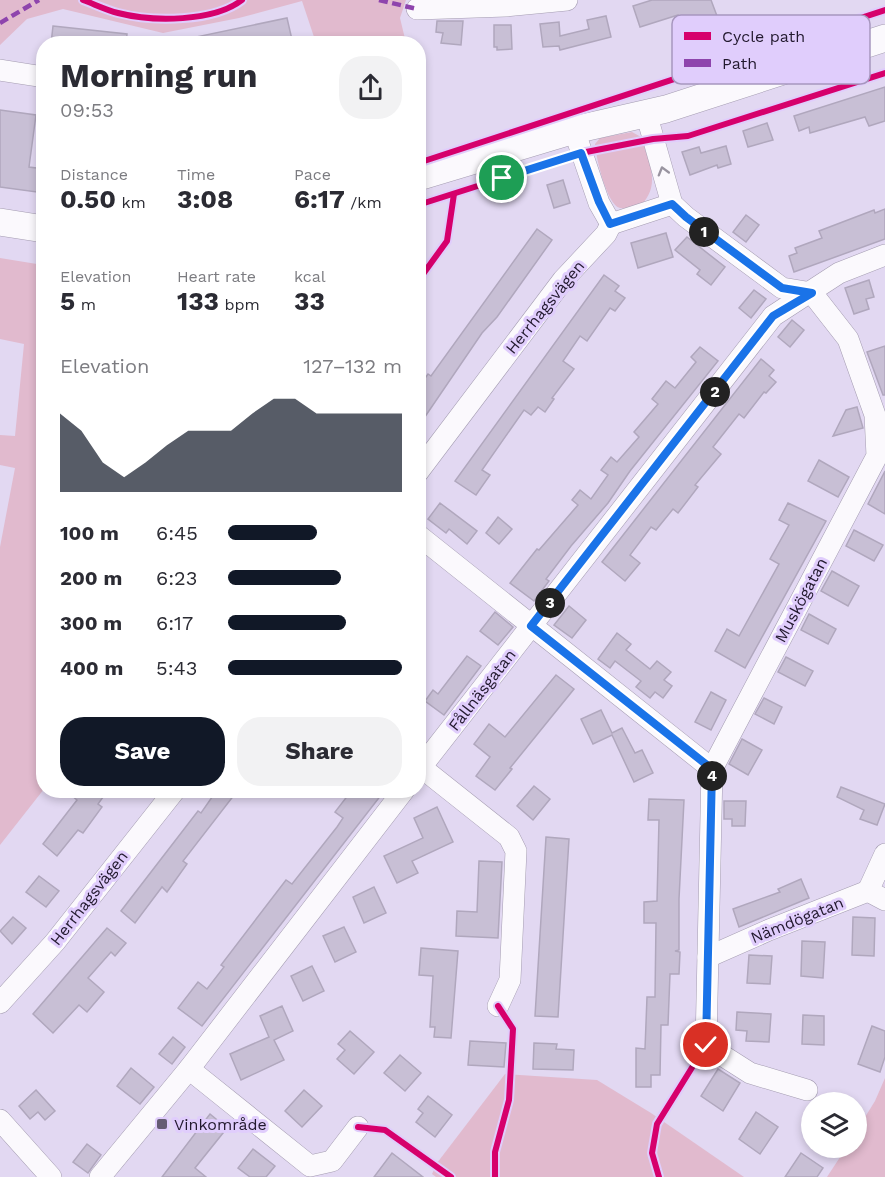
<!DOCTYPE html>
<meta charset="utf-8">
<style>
:root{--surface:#fff;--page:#f2f2f3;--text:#2b2b33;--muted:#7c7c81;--accent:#111827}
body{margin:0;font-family:"Work Sans",sans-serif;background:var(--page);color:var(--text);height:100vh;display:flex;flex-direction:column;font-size:22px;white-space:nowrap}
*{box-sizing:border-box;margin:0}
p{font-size:20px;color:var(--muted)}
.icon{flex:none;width:33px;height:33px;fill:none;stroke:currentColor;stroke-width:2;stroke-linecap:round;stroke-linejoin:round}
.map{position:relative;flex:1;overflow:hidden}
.side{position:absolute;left:36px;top:36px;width:390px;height:762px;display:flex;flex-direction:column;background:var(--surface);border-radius:24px;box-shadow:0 3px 9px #0003}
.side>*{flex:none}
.buttons{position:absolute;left:801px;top:1092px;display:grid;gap:12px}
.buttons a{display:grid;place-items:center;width:66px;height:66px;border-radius:50%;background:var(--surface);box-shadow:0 3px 9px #0003;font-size:30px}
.pin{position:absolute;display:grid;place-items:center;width:51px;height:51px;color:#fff;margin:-26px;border:3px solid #fff;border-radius:50%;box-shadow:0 2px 6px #0007}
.km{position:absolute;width:30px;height:30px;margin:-15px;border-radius:50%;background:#222;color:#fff;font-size:16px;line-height:30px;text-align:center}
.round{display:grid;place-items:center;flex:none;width:63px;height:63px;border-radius:24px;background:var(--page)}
.summary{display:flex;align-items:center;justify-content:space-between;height:102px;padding:0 24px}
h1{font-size:33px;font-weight:700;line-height:45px}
.stats{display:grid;grid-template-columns:repeat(3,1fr);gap:9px;height:102px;padding:6px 24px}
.stats div{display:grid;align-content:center}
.stats b{font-size:26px;font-weight:700}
.stats small{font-size:16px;font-weight:400}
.stats p{font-size:16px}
.chart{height:168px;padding:12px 24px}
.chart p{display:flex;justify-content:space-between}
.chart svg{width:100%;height:108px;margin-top:6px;fill:var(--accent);opacity:.7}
.cta{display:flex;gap:12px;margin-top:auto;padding:12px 24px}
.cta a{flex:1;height:69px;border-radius:24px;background:var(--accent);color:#fff;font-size:24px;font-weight:700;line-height:69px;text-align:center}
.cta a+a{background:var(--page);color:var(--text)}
ul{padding:0 24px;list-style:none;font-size:20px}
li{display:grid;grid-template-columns:96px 72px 1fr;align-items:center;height:45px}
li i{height:15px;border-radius:8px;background:var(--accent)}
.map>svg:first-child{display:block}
.green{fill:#e1bace}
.building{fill:#c8bfd5;stroke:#b0a7bd;stroke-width:1.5}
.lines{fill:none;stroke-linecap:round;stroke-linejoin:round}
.minor-casing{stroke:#a49cb1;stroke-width:22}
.tertiary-casing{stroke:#a49cb1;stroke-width:28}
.minor{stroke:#fbf9fd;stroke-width:21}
.tertiary{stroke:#fbf9fd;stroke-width:27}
.quiet{stroke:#8e44ad;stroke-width:4.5;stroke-dasharray:9 4.5;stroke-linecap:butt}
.cycleway-casing{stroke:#e0cdfc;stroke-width:10}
.cycleway{stroke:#d6006c;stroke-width:6}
.oneway{stroke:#9994a0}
.route-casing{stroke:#fff;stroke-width:12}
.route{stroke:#1a73e8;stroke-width:8}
.poi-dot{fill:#655c73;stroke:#e0cdfc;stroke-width:2}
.labels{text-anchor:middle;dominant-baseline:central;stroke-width:6;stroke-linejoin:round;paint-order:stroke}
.street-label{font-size:16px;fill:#22192e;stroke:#e0cdfc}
.poi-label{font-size:16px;fill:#22192e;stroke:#e0cdfc;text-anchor:start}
.key{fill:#e0cdfc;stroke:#a797be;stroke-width:1.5}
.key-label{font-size:16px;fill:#22192e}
</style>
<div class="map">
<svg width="885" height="1177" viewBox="0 0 885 1177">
<rect width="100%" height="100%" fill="#e2d8f2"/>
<g class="green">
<polygon points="0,0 406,0 400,18 406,43 316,43 302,1 239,18 163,33 63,9 27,19 0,45"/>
<path d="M632,132l9,5c7,23 20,46 2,66 -7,2 -16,7 -23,5 -13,-3 -24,-50 -25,-64l5,-6z"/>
<polygon points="0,258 43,265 44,789 0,845 0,547 15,468 0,465 0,435 15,436 24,344 0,339"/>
<polygon points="505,1074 597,1080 651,1113 744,1177 436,1177 432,1174 437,1163"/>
<polygon points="885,1078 885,1177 827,1177 846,1148 856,1148 857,1130 875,1101"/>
</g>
<g class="building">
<polygon points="652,0 711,0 720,24 705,29 704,24 699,26 696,19 681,24 678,15 640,27 633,6"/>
<polygon points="606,16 611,37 560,50 559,46 543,47 540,24 559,22 560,36 589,29 587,20"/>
<polygon points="287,18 293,44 197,44 196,37"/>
<polygon points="437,21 463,21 461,45 441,43 443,33 436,32"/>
<polygon points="494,25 511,25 512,49 497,50 497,47 494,47"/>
<polygon points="53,26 127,34 126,44 51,44"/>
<polygon points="885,87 885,121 869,126 865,117 810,133 809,127 799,131 794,116"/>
<polygon points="0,110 36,115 29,167 44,169 44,193 0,187"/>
<polygon points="767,123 773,140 748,147 743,131"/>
<polygon points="726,146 731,164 718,168 717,165 690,175 682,152 699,147 701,153"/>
<polygon points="563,180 570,203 554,208 547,185"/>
<polygon points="885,209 885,239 794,272 789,256 797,253 795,248 822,238 819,231 874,210 875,213"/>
<polygon points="746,215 759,225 746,242 733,232"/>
<polygon points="537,229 552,240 497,317 482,333 418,427 418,388 428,374 431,376"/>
<polygon points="666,233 673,257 638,268 631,243"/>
<polygon points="687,237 725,267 711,285 697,274 700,270 675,250"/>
<polygon points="604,275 619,286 615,291 625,298 615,311 610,308 587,341 580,336 563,361 574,369 552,398 554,399 545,412 538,407 531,415 524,410 482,470 490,475 476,495 455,481"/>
<polygon points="869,280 874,297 866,299 869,309 854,314 845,288"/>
<polygon points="754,290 766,299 751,318 739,308"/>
<polygon points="792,320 804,330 790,347 778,337"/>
<polygon points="885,346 885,395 883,395 867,352"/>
<polygon points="700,347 718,361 630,471 608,503 571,546 546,579 549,581 534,601 510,583 537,549 539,550 578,505 572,500 580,490 591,499 608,475 601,470 611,457 617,462 639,437 634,432 658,404 652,399 666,381 675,388 696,362 691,357"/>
<polygon points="761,359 774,370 769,376 776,382 766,393 764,392 744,418 739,414 713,447 721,454 695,485 698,487 678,513 673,509 656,530 651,527 630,555 640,563 625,581 602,562"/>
<polygon points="857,407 863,428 833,436 846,410"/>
<polygon points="819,460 849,477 838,497 808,481"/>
<polygon points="885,471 885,514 868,504"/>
<polygon points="440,503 477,531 467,544 449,529 446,533 428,519"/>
<polygon points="788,503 826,521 745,668 715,651 727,629 739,636 779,564 770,559 789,525 779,520"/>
<polygon points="498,517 512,529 499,544 486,533"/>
<polygon points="854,530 883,545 874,561 846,546"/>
<polygon points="832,571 859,586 848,606 821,591"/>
<polygon points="569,606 586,620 572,638 554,625"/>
<polygon points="495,612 513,627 498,645 480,631"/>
<polygon points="809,614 836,629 828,644 801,630"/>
<polygon points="617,633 631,644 626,650 650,669 657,661 671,672 664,680 672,686 663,698 655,692 650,698 636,687 641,681 615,661 610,668 598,659"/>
<polygon points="467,656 481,666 444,715 425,701 433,690 438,694"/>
<polygon points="786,657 813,671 805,686 778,672"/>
<polygon points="556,675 574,689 510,768 512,769 495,790 476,776 490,757 474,744 489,724 505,737"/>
<polygon points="711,692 726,700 711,730 695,722"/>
<polygon points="764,698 782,707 774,724 755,714"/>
<polygon points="601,710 612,733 622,728 635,753 642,750 653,773 634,782 612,735 593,744 581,719"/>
<polygon points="742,739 762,750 748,775 729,764"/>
<polygon points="534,786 550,799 533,820 517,806"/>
<polygon points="841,787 885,804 877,825 860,819 864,810 837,797"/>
<polygon points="65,790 108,790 98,804 102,807 83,833 78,830 57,856 43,844 77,800"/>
<polygon points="217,790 238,790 183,861 187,864 167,892 162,887 135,923 121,911 198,811 201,813"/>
<polygon points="352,790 385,790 202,1026 178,1008 198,982 207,989 224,967 221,965 286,880 292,884 337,827 343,818 335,812"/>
<polygon points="649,799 684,800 679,899 679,950 675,951 680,952 679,974 670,974 668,1025 661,1025 660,1075 651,1075 651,1087 636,1087 636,1048 645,1049 647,997 655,997 656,923 644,923 644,902 657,901 659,820 648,820"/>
<polygon points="724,801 746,801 745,826 732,826 732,819 724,819"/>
<polygon points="437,807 453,842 412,861 418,873 397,883 384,856 423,838 414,818"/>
<polygon points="546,837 569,839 558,1017 535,1016"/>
<polygon points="479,861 502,862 498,938 456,936 457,911 477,912"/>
<polygon points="39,876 59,891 46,907 26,892"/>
<polygon points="801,879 809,898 739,927 733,909 780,892 778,889"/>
<polygon points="374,887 386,913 364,923 353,897"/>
<polygon points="13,917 26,928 12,944 0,931"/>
<polygon points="853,917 875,918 874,956 852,955"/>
<polygon points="344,927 356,952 335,962 323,936"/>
<polygon points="107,928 126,943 115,956 111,952 88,978 104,992 87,1012 79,1005 53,1033 33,1014"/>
<polygon points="802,941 825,942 823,978 801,976"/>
<polygon points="421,948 458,951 451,1038 434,1037 435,1027 430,1027 433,976 419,975"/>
<polygon points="749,955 772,956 770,984 747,983"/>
<polygon points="312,966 324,991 303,1001 291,976"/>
<polygon points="282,1006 293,1031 274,1040 284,1060 241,1080 230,1054 269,1037 260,1016"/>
<polygon points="737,1012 771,1014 769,1042 746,1041 747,1031 736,1030"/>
<polygon points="803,1015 824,1016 824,1045 802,1044"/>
<polygon points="872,1026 885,1031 885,1057 880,1072 858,1064"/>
<polygon points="350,1031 374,1052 354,1074 337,1059 345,1050 338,1044"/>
<polygon points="173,1037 185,1047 172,1064 159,1054"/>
<polygon points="470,1041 506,1043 504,1067 468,1065"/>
<polygon points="534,1043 557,1044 556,1049 574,1050 573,1070 533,1069"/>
<polygon points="400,1055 421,1073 405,1091 384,1073"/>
<polygon points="131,1068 154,1087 140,1104 117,1086"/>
<polygon points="718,1069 740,1083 723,1111 701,1096"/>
<polygon points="36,1090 55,1111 45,1120 38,1112 30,1119 19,1106"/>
<polygon points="304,1090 322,1106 302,1127 285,1111"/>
<polygon points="428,1096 452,1115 435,1137 416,1122 423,1113 418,1109"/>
<polygon points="756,1112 778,1127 760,1154 739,1139"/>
<polygon points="210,1114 227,1128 195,1168 206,1177 162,1177"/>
<polygon points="87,1144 101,1155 88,1173 73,1162"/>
<polygon points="253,1149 275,1166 266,1177 250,1177 238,1168"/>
<polygon points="392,1153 423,1177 374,1177"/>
<polygon points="801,1153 823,1168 817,1177 785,1177"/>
</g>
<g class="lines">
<defs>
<g id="minor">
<polyline points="417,9 506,6 567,0"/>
<polyline points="0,70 44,77"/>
<polyline points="646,113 672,204 686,217 782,288 812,293 848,339 875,415 877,456 712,769 706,1045 750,1073 807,1090"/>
<polyline points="574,130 599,203 611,224"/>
<polyline points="611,224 672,204"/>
<polyline points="418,472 563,280 606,234 611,224"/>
<polyline points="418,535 712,769"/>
<polyline points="422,768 509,837 516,851 510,980 498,1006"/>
<polyline points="418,771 773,316 839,273 885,255"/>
<polyline points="868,891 885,854"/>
<polyline points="708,957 769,930 868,891 885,900"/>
<polyline points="0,1003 55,942 175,790"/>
<polyline points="189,1069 310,1166 332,1161 358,1127"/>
<polyline points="0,1120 51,1177"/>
<polyline points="100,1177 189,1069 404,790"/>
</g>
<g id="tertiary">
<polyline points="418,177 574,130 666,109 885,38"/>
<polyline points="0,222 44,229"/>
</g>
</defs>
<use href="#minor" class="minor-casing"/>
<use href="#tertiary" class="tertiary-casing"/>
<use href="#minor" class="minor"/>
<use href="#tertiary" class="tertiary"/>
<g class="quiet">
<polyline points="379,0 417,9"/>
<polyline points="0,23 39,0"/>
</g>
<defs>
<g id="cycleway">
<path d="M83,0c11,4 23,10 35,13 35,9 96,9 124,-13"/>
<polyline points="418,163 885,10"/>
<polyline points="418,205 581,153 653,139 688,136 885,73"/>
<polyline points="418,281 447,241 454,194"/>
<polyline points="358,1127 385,1130 451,1177"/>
<polyline points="495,1177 495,1152 509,1100 513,1029 498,1006"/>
<polyline points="659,1177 652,1153 657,1124 706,1045"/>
</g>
</defs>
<use href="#cycleway" class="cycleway-casing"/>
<use href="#cycleway" class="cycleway"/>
</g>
<defs><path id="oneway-chevron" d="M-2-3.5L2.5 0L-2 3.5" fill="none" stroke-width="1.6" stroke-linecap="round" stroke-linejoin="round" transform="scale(1.5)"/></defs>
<use class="oneway" href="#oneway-chevron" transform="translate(663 171) rotate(-106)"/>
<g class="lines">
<defs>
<polyline id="route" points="502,178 581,153 599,202 610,224 672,204 686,217 782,288 812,293 773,316 531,626 712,769 706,1045"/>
</defs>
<use href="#route" class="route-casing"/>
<use href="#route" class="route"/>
</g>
<rect class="poi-dot" x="156" y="1118" width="12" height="12" rx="3"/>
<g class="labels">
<g class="street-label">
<text transform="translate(545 307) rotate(-51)">Herrhagsvägen</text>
<text transform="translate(801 600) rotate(-62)">Muskögatan</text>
<text transform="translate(482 690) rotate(-52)">Fållnäsgatan</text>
<text transform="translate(89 898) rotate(-52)">Herrhagsvägen</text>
<text transform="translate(797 920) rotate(-22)">Nämdögatan</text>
</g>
<g class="poi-label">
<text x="174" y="1124">Vinkområde</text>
</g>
</g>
<rect x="672" y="15" width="198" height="69" rx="9" class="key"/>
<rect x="684" y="32" width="27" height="8" fill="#d6006c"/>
<rect x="684" y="59" width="27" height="8" fill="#8e44ad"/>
<g class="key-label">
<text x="722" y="42">Cycle path</text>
<text x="722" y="69">Path</text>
</g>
</svg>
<div class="buttons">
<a><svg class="icon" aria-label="layers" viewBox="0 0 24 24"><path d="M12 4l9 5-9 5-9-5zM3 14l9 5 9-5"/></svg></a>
</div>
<div class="pin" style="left:502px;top:178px;background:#1e9e55"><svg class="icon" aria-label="arrive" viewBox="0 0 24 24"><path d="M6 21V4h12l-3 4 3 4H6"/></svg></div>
<div class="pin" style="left:706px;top:1045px;background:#d93025"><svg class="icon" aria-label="check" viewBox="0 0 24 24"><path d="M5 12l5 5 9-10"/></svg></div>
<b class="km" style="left:704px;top:232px">1</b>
<b class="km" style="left:715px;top:392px">2</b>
<b class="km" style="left:550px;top:603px">3</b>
<b class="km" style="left:712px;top:776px">4</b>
<section class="side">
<div class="summary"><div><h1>Morning run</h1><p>09:53</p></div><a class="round"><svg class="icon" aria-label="share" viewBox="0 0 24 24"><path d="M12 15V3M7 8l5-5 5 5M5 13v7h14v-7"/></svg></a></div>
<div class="stats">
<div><p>Distance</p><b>0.50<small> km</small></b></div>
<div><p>Time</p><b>3:08</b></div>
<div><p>Pace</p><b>6:17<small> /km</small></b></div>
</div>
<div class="stats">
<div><p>Elevation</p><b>5<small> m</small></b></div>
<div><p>Heart rate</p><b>133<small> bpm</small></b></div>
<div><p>kcal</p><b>33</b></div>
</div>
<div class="chart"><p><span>Elevation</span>127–132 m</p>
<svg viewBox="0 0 160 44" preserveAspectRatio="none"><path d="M0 44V12L10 19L20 32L30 38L40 32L50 25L60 19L70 19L80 19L90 12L100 6L110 6L120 12L130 12L140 12L150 12L160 12V44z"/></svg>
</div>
<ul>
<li><b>100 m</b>6:45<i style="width:51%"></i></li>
<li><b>200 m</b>6:23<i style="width:65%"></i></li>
<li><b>300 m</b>6:17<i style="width:68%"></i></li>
<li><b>400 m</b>5:43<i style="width:100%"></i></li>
</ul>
<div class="cta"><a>Save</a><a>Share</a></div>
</section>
</div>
